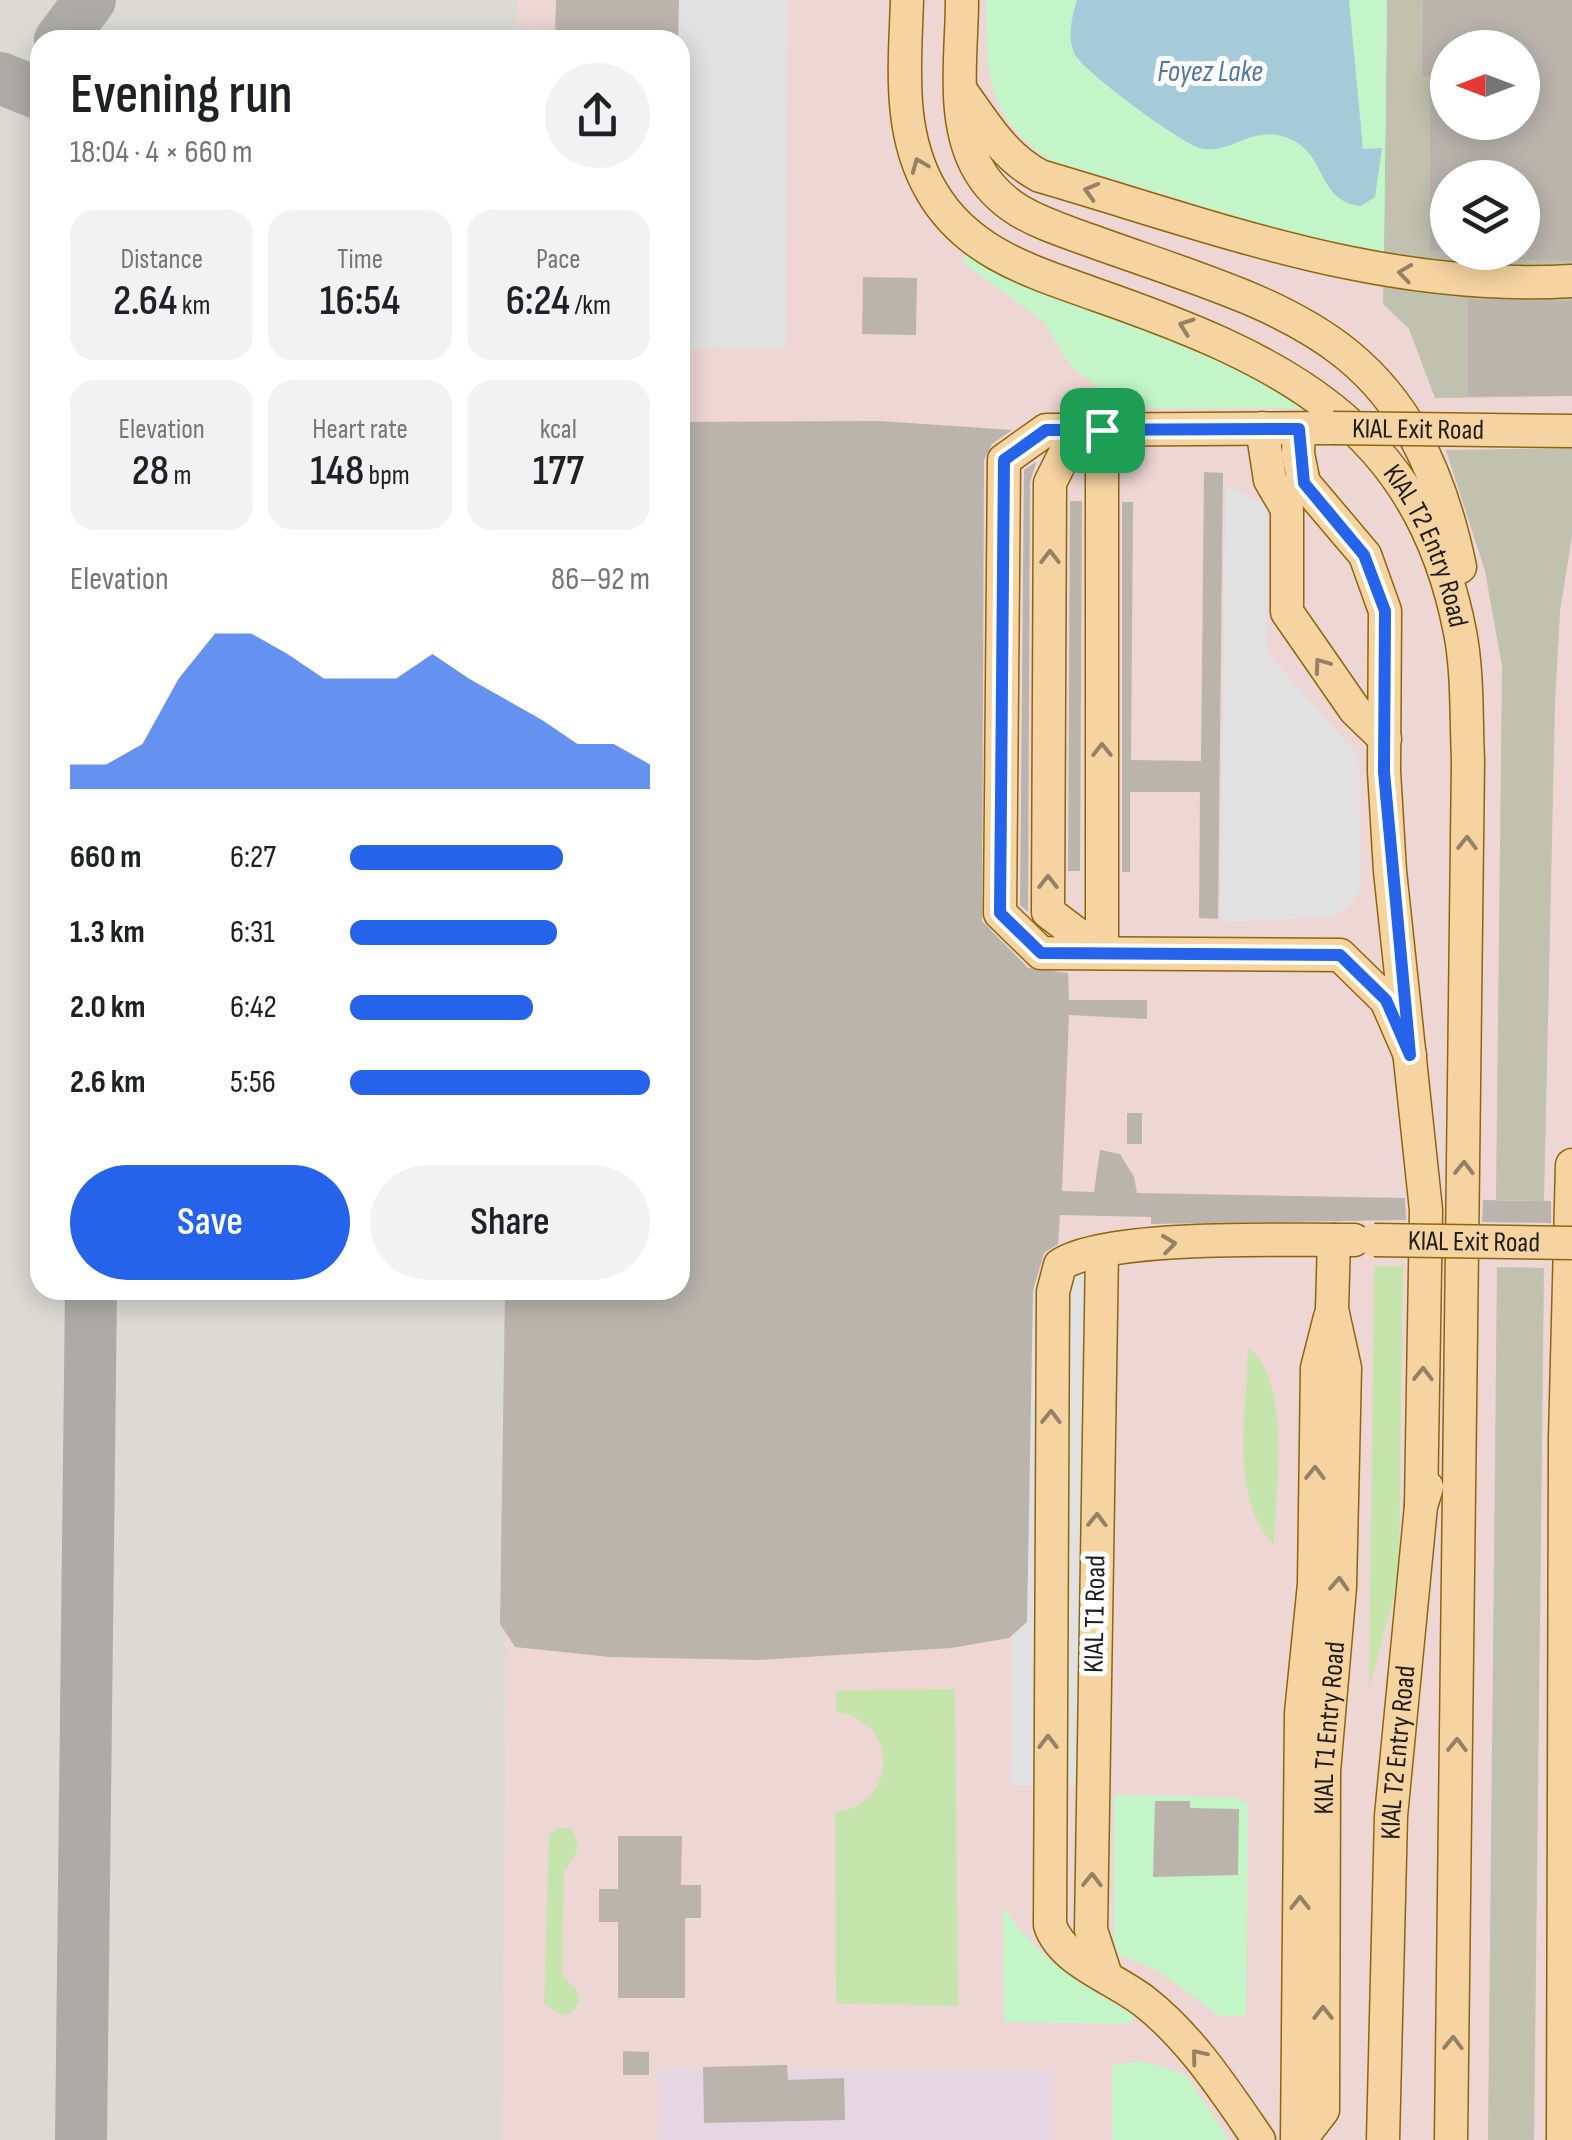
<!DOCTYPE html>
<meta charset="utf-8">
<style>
:root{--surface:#fff;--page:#f2f2f2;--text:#202124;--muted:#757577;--accent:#2563eb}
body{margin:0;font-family:"Sofia Sans Condensed",sans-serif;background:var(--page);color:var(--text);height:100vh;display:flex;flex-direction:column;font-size:38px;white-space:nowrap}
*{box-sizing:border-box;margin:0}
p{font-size:32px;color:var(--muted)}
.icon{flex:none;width:55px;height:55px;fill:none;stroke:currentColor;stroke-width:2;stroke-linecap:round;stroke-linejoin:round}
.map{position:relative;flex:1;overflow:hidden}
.panel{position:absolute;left:30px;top:30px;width:660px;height:1270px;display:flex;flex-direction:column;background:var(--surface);border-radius:30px;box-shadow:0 5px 25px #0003}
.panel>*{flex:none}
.needle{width:65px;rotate:270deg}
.buttons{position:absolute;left:1430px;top:30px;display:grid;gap:20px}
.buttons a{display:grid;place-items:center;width:110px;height:110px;border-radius:50%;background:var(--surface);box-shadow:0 5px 25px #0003;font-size:50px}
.pin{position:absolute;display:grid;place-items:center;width:85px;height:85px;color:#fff;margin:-42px;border-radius:20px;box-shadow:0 5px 15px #0006}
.round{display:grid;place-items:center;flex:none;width:105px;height:105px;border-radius:52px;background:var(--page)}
.summary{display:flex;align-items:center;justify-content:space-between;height:170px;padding:0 40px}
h1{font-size:55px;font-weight:600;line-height:75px}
.metrics{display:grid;grid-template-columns:repeat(3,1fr);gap:15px;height:170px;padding:10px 40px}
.metrics div{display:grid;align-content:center;border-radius:25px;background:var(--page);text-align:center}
.metrics b{font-size:42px;font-weight:600}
.metrics small{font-size:28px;font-weight:400}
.metrics p{font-size:28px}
.chart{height:280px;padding:20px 40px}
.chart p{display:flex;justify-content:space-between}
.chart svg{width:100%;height:180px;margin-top:10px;fill:var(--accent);opacity:.7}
.action{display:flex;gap:20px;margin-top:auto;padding:20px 40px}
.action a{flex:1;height:115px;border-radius:60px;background:var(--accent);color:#fff;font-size:40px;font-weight:600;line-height:115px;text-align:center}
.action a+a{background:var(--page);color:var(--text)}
ul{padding:0 40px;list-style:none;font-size:32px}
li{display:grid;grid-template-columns:160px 120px 1fr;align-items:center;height:75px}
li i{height:25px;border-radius:12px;background:var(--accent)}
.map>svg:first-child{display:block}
.commercial{fill:#edd6d3;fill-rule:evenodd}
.industrial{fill:#e6d6e2}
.airport{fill:#dcdad5}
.construction{fill:#c1c1b0;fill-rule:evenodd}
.grass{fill:#c6e5ac}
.park{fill:#c3f5c9}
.parking{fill:#e1e1e1}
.water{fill:#a6cbd8}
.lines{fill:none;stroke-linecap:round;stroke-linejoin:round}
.taxiway{stroke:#acaba7;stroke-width:52}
.building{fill:#bab4ad;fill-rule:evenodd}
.major-casing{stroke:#8c660a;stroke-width:35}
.major{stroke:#f5d4a1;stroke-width:32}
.major-bridge-casing{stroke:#8c660a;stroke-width:35;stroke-linecap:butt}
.major-bridge{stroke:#f5d4a1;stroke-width:32}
.oneway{stroke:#948266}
.route-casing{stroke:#fff;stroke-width:20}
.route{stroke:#2563eb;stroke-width:12}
.labels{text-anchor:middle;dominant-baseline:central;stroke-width:10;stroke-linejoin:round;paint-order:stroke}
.street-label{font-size:28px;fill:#1d1d1d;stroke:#fff}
.water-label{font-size:30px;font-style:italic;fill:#5077a6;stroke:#fff}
</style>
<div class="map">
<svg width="1572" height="2140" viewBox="0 0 1572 2140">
<rect width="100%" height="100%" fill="#edebe3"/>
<path class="commercial" d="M0,0h1572v2140h-1572zM40,40h640v1250h-640zM1448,48h74v74h-74zM1448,178h74v74h-74z"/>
<polygon class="industrial" points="658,2069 1053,2070 1052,2140 657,2140"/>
<polygon class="airport" points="0,0 517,0 517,40 40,40 40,1290 508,1290 502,2140 0,2140"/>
<g class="construction">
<path d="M1387,0h185v396l-137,2 -26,-69 -26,-25zM1448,48h74v74h-74zM1448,178h74v74h-74z"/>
<polygon points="1572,448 1572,536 1560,611 1555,703 1544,1201 1496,1200 1502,666 1485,571 1446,450"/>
<polygon points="1497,1267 1544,1268 1534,2140 1488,2140"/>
</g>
<g class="grass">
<polygon points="1374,1266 1403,1266 1399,1577 1369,1689"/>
<path d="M1248,1348c45,31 27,148 26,197 -46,-49 -27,-134 -26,-197z"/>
<path d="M955,1689l3,317 -122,-3 -1,-191c63,-7 65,-92 1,-100v-22z"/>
<path d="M571,1828c12,18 6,28 -7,42l-2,104 15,18 2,11 -9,11 -8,1 -18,-11 5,-169 7,-6z"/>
</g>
<g class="park">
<path d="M986,0h401l-3,254 -56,-10 -278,-84c-66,-45 -63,-87 -64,-160z"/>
<polygon points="968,254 1200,340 1306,408 1126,408 1071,366 1043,321 962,262"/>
<polygon points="1114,1795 1235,1797 1248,1805 1246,2015 1221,2017 1160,1972 1119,1954 1114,1942"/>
<path d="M1003,1907c39,55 75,77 133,109l-8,8 -124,-2z"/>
<polygon points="1143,2061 1186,2075 1229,2140 1113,2140 1112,2065"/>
</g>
<g class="parking">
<polygon points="679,0 788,0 786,348 680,348"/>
<polygon points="1226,485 1268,506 1267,652 1359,756 1360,891 1348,907 1330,917 1220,923"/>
<polygon points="1015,1276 1088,1277 1084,1786 1011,1786"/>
</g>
<path class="water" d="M1077,0h272l14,149 19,-1 -7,49 -14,9c-43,-4 -35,-51 -69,-66 -38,-18 -56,13 -89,9 -18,-2 -123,-80 -129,-96 -7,-17 -2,-36 3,-53z"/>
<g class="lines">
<g class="taxiway">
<polyline points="60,40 90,0"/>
<polyline points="0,78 40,94"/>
<polyline points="81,2140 91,1290"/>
</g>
</g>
<g class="building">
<polygon points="556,0 679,0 678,40 555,40"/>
<path d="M1423,0h149v261l-103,-2v-7h53v-74h-74v73h-18v-175h-8zM1448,48h74v74h-74z"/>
<polygon points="863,277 917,278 916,335 862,334"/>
<polygon points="1468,299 1572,301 1572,396 1468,396"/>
<polygon points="879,421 1012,430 992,444 984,460 982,921 1028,968 1068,973 1069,1000 1147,1000 1147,1019 1069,1015 1062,1191 1094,1192 1100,1150 1120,1154 1134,1177 1137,1193 1405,1198 1406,1220 1151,1224 1151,1217 1060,1215 1058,1244 1044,1253 1033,1291 1027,1622 1009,1638 951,1648 757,1660 610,1657 515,1647 500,1624 505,1290 680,1290 680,422"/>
<polygon points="1036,462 1030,483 1028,912 1020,905 1024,470"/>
<polygon points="1204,472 1223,473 1218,919 1199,918 1200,792 1130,792 1130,872 1122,872 1122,502 1133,502 1131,760 1201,761"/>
<polygon points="1070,501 1082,501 1080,871 1068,871"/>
<rect x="1127" y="1113" width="15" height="31"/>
<polygon points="1483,1200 1551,1201 1551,1223 1482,1222"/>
<polygon points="1155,1801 1190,1801 1190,1808 1239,1809 1238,1875 1153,1877"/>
<polygon points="618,1836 682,1836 681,1885 701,1885 701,1918 685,1918 685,1998 618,1998 618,1922 599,1922 599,1889 618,1889"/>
<polygon points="623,2051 649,2052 649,2075 623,2075"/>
<polygon points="787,2065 788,2080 844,2078 845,2120 704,2123 703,2067"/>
</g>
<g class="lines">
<defs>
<g id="major">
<path id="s1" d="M907,0c-2,65 -10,133 25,192 36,61 98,79 162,102 183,64 325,127 366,338 8,41 6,87 8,128l-17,1380"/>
<path d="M962,0c0,52 -11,117 14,165 24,46 66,58 110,74 200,72 325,92 374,328"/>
<path d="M962,92c23,32 42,65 78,84 179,52 341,116 532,105"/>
<polyline points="1262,428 1270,480 1287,509 1287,612 1355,710 1385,739"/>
<polyline points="1333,428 1046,430 1004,460 1000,913 1041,953 1340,955 1386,1000 1410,1055"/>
<polyline points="1299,429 1298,454 1304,483 1365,555 1385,611 1384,771 1390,871 1426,1210 1421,1506"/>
<polyline points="1098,431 1067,449 1050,483 1048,912 1101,952"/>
<polyline points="1102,953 1102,430"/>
<polyline points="1102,1251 1091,1930 1106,1976"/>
<path d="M1259,2140c-34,-49 -67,-101 -114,-138 -30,-24 -83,-40 -95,-77l3,-633 7,-27c45,-30 214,-25 274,-25"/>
<polyline points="1297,2140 1301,1713 1314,1584 1317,1368 1330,1317"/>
<path id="s2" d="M1300,2140l23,-30 1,-339 16,-184 5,-219 -13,-59 2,-69h20"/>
<path id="s3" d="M1383,2140l8,-324 30,-310 6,-19"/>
<polyline points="1563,2140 1565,1439 1572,1165"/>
</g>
</defs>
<use href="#major" class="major-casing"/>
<use href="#major" class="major"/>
<defs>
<g id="major-bridge">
<path id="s4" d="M1333,428l239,3"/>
<path id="s5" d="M1374,1240l198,3"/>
</g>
</defs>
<use href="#major-bridge" class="major-bridge-casing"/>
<use href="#major-bridge" class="major-bridge"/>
</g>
<defs><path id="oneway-chevron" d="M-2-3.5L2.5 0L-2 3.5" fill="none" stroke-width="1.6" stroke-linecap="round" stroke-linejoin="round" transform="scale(2.5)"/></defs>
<g class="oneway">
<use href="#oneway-chevron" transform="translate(919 165) rotate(-112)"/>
<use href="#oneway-chevron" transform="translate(1091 191) rotate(-164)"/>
<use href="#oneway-chevron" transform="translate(1405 273) rotate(-172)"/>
<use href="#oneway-chevron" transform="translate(1186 326) rotate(-160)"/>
<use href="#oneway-chevron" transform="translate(1050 557) rotate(-90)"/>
<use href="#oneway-chevron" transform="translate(1321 665) rotate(-126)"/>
<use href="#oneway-chevron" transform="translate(1102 750) rotate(-90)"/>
<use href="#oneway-chevron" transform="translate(1467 843) rotate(-89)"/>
<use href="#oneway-chevron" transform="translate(1048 882) rotate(-90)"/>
<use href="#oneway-chevron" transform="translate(1464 1168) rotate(-89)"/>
<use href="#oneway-chevron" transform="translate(1169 1244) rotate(-7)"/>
<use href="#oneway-chevron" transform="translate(1423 1374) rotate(-89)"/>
<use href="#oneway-chevron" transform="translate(1051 1417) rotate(-89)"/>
<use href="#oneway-chevron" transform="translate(1315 1473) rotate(-89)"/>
<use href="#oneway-chevron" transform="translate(1097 1520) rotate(-89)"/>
<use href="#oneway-chevron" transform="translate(1339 1584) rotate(-87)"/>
<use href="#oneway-chevron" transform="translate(1048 1742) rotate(-90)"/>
<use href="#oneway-chevron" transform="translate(1457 1745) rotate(-89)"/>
<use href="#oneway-chevron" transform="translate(1092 1880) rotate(-89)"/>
<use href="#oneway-chevron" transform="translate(1300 1903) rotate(-90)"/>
<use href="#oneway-chevron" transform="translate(1323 2013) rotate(-90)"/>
<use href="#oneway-chevron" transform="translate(1453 2043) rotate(-89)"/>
<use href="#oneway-chevron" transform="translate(1198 2056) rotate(-129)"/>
</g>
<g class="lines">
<defs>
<polygon id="route" points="1299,429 1304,483 1364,555 1385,611 1384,772 1410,1055 1386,1000 1340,955 1041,953 1000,913 1004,460 1046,430"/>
</defs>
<use href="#route" class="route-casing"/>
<use href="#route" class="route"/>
</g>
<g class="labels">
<g class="street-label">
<text stroke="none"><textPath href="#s4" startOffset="85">KIAL Exit Road</textPath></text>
<text stroke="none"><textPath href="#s1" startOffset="828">KIAL T2 Entry Road</textPath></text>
<text stroke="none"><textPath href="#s5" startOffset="100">KIAL Exit Road</textPath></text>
<text transform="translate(1095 1614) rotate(-89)">KIAL T1 Road</text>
<text stroke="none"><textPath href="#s2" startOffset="420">KIAL T1 Entry Road</textPath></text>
<text stroke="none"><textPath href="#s3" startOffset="388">KIAL T2 Entry Road</textPath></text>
</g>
<g class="water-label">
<text x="1210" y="72">Foyez Lake</text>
</g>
</g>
</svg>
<div class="buttons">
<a><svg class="needle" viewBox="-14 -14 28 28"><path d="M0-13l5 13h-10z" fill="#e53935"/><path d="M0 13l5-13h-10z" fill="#757577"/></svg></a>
<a><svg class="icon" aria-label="layers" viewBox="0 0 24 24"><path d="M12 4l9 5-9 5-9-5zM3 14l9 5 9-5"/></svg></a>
</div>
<div class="pin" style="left:1102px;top:430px;background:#1e9e55"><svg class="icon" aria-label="arrive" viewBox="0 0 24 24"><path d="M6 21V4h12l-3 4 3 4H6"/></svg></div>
<section class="panel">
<div class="summary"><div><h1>Evening run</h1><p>18:04 · 4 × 660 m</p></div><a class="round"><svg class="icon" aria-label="share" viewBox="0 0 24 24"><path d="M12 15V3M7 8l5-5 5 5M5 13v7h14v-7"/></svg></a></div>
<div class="metrics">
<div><p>Distance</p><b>2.64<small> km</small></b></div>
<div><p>Time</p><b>16:54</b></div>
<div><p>Pace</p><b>6:24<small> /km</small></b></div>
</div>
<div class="metrics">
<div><p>Elevation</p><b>28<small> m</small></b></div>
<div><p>Heart rate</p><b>148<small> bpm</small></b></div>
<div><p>kcal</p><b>177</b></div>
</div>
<div class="chart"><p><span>Elevation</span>86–92 m</p>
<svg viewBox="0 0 160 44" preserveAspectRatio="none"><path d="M0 44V38L10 38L20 33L30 17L40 6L50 6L60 11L70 17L80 17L90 17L100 11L110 17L120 22L130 27L140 33L150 33L160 38V44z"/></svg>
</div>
<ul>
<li><b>660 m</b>6:27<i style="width:71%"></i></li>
<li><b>1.3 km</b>6:31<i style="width:69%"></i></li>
<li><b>2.0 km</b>6:42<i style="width:61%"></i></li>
<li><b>2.6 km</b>5:56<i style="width:100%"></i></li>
</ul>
<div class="action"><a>Save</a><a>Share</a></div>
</section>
</div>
